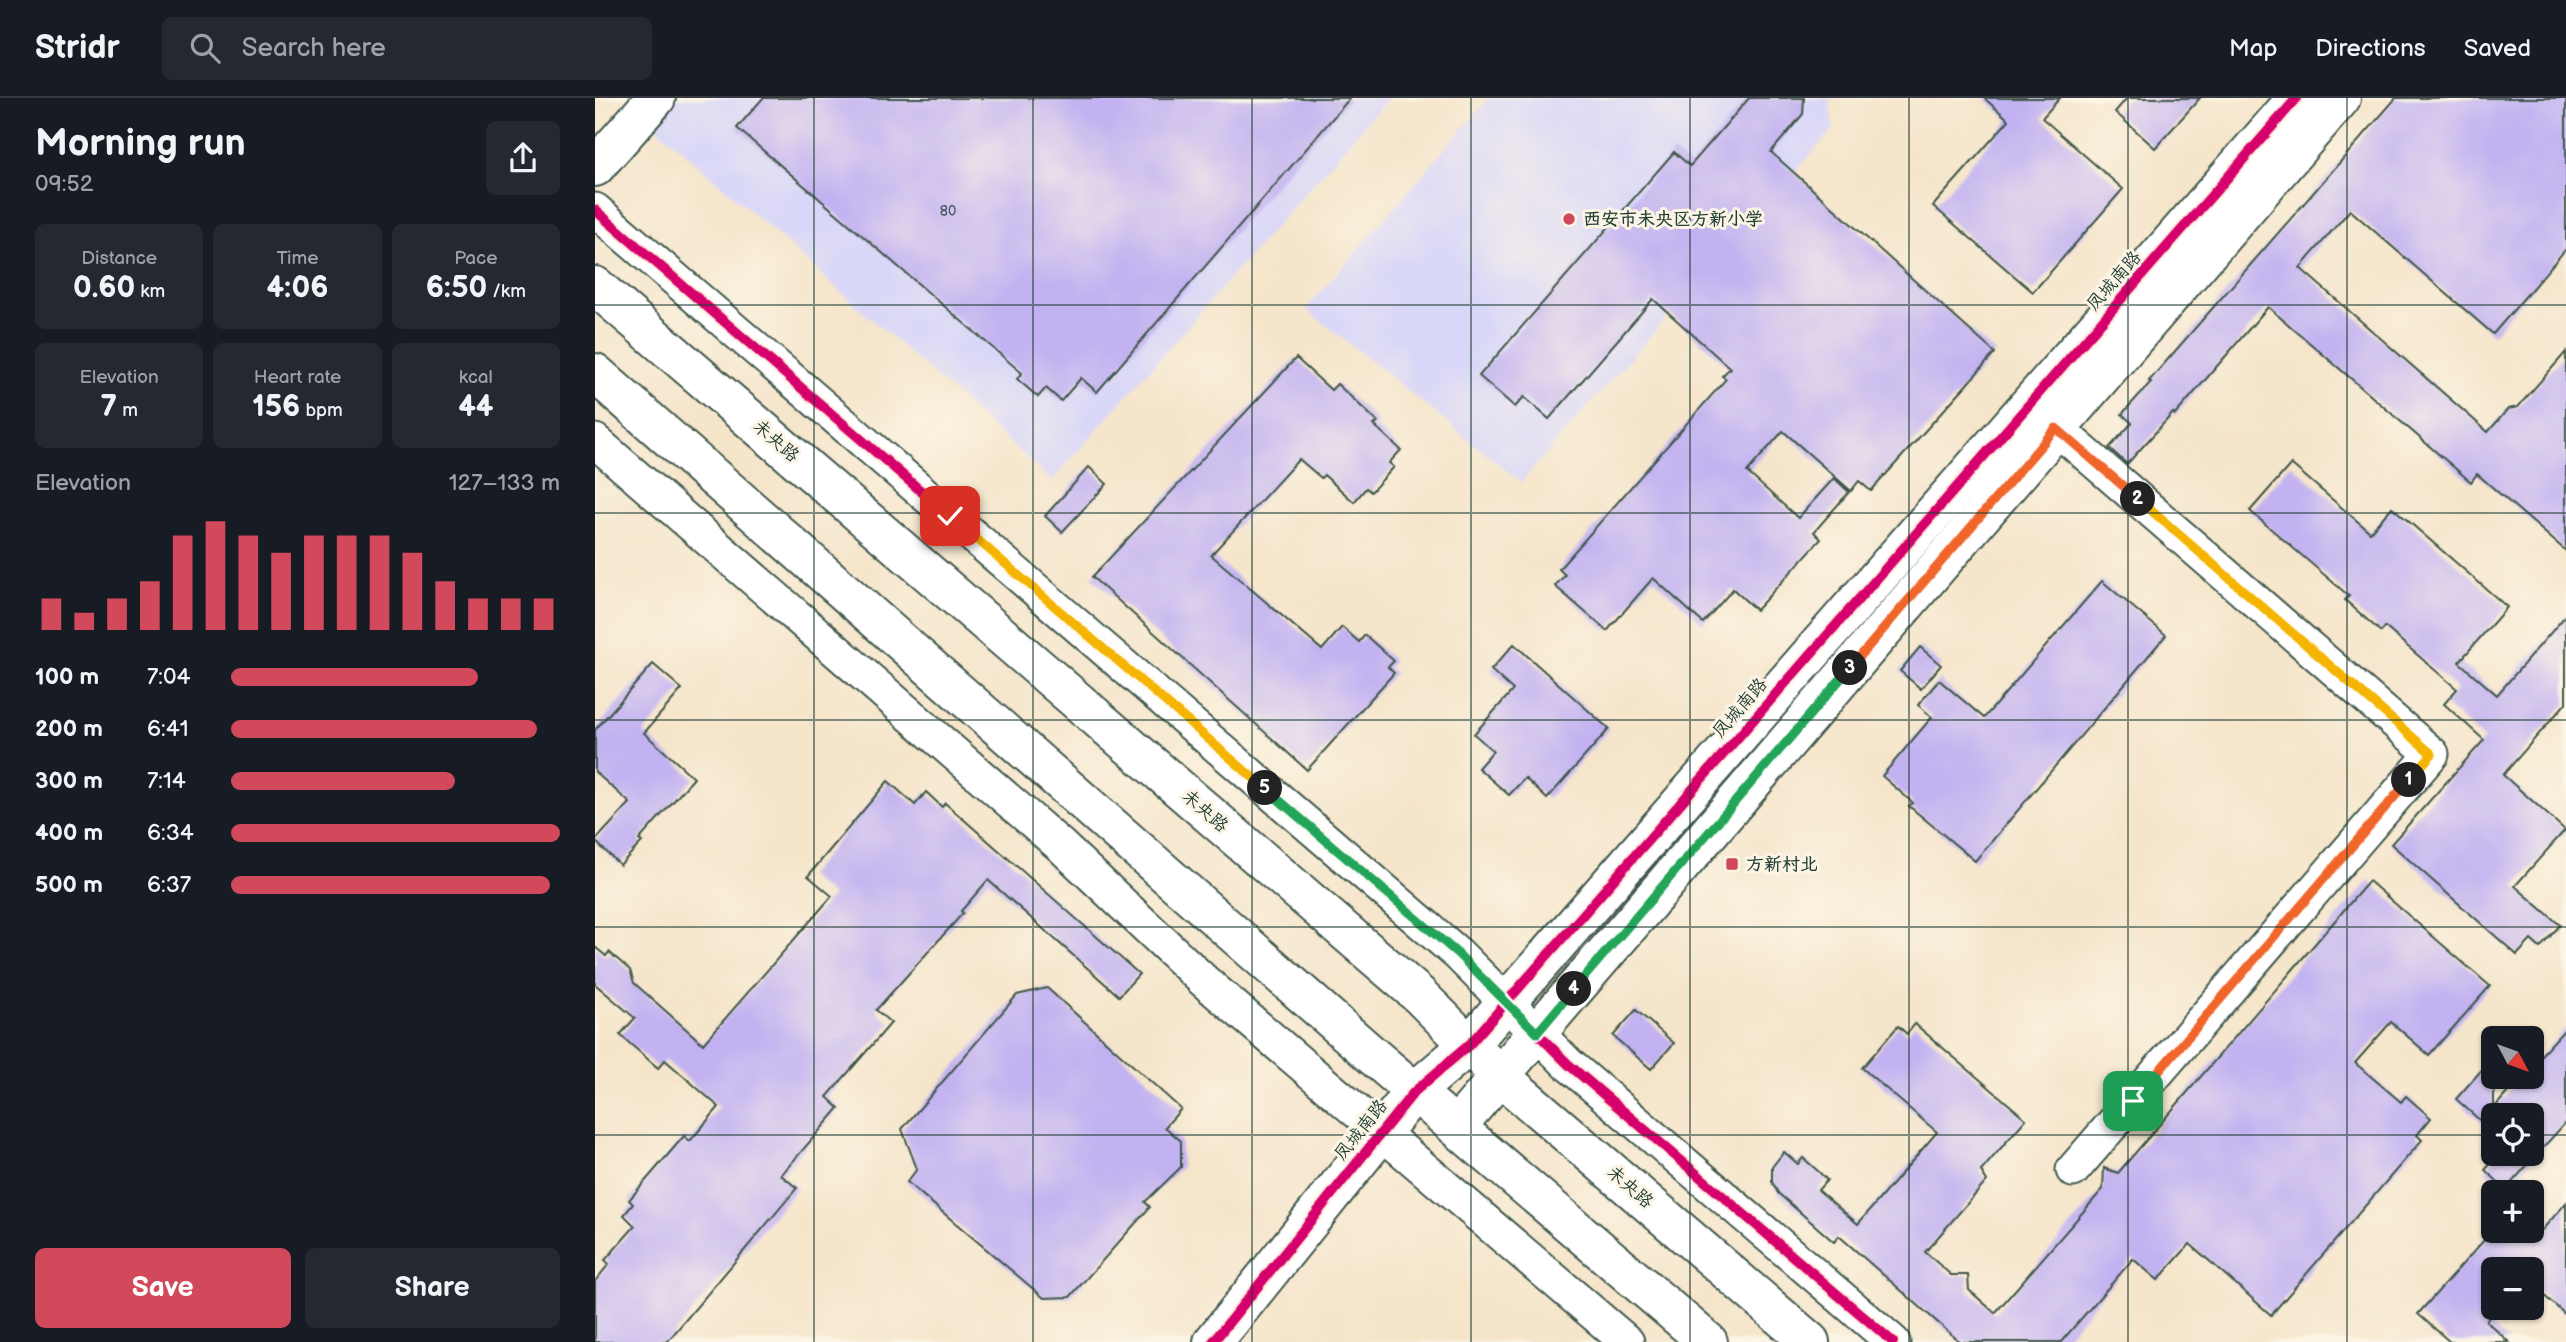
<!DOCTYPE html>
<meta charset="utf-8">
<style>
:root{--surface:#171b24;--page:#242831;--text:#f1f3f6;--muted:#9ea1a6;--line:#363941;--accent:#d1495b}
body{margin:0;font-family:"Balsamiq Sans","LXGW WenKai TC",sans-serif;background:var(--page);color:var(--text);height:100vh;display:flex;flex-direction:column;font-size:26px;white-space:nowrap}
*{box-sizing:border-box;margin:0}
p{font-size:23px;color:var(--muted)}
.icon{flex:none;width:38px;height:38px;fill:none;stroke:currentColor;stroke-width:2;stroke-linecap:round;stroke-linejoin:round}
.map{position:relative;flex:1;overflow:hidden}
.details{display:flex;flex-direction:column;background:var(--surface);width:595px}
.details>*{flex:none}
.needle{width:46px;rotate:131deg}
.controls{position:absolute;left:1886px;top:928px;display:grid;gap:14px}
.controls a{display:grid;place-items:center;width:63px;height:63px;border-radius:10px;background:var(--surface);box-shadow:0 2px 5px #0004;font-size:35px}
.pin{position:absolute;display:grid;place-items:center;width:60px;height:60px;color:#fff;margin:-30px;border-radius:14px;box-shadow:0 4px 10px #0006}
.km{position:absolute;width:35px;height:35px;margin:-18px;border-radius:50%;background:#222;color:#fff;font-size:19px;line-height:35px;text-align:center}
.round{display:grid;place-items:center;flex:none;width:74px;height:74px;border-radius:10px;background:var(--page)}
.summary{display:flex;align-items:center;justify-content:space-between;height:119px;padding:0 35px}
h1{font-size:38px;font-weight:800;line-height:52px}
.metrics{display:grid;grid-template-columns:repeat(3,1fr);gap:10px;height:119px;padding:7px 35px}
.metrics div{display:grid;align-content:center;border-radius:10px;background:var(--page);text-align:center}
.metrics b{font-size:30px;font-weight:800}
.metrics small{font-size:19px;font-weight:400}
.metrics p{font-size:19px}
.chart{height:196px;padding:14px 35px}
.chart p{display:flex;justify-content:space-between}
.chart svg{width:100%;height:126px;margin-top:7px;stroke:var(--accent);stroke-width:6}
.cta{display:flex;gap:14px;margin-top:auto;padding:14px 35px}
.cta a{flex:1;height:80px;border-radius:10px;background:var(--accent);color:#fff;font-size:28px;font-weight:800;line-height:80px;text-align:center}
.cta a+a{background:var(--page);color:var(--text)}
ul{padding:0 35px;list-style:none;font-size:23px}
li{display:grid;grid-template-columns:112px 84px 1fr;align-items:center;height:52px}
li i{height:18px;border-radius:9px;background:var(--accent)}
header{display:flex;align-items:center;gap:42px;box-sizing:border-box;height:98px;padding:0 35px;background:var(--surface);border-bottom:2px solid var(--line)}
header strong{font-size:33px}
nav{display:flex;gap:38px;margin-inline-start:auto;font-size:24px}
.search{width:490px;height:63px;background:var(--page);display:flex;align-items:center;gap:18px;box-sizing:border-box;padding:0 24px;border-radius:10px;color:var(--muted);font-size:26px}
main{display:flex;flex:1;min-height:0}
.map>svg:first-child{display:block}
.built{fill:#d9d7f8}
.building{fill:#c2b2f1}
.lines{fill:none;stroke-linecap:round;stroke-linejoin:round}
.street-casing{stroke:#3f564a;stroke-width:37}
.secondary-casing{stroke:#3f564a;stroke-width:42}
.primary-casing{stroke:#3f564a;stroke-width:42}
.street{stroke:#fff;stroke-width:33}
.secondary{stroke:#fff;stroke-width:38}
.primary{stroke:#fff;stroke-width:38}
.cycleway-casing{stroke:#fcf5e5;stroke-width:15}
.cycleway{stroke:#d6006c;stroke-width:10}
.split-1-casing{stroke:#fff;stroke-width:14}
.split-2-casing{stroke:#fff;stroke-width:14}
.split-3-casing{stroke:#fff;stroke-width:14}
.split-4-casing{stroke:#fff;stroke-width:14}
.split-5-casing{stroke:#fff;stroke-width:14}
.split-6-casing{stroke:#fff;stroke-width:14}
.split-1{stroke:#f0652b;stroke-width:9}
.split-2{stroke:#f5b400;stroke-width:9}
.split-3{stroke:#f0652b;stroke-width:9}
.split-4{stroke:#22a559;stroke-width:9}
.split-5{stroke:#22a559;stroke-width:9}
.split-6{stroke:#f5b400;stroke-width:9}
.grid{fill:none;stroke:#1f3d34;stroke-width:2;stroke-opacity:0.55}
.poi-dot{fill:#d1495b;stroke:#fcf5e5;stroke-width:2.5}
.labels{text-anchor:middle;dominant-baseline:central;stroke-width:6;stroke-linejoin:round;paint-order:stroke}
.number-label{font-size:14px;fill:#485a63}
.poi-label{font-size:18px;font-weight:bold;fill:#1f3d34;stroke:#fcf5e5;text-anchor:start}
.street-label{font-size:18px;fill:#1f3d34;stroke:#fcf5e5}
</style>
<header>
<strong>Stridr</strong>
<div class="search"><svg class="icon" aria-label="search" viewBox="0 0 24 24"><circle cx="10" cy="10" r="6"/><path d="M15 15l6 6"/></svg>Search here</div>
<nav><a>Map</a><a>Directions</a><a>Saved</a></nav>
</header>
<main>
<section class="details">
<div class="summary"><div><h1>Morning run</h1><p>09:52</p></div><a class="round"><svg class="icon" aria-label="share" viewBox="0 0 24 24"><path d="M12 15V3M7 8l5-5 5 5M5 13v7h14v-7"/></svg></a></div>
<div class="metrics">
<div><p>Distance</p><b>0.60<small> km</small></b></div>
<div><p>Time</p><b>4:06</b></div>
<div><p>Pace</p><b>6:50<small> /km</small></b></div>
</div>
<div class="metrics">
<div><p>Elevation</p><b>7<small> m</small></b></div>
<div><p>Heart rate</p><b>156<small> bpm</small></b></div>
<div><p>kcal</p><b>44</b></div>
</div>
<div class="chart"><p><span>Elevation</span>127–133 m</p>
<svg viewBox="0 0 160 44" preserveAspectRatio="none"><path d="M5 44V33M15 44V38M25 44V33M35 44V27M45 44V11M55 44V6M65 44V11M75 44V17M85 44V11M95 44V11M105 44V11M115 44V17M125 44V27M135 44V33M145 44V33M155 44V33"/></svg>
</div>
<ul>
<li><b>100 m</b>7:04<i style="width:75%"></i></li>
<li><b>200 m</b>6:41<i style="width:93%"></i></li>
<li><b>300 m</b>7:14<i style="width:68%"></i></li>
<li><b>400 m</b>6:34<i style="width:100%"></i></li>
<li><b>500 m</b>6:37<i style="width:97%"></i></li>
</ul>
<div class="cta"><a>Save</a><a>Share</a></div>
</section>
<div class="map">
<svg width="1971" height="1244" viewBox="0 0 1971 1244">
<rect width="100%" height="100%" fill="#fcf5e5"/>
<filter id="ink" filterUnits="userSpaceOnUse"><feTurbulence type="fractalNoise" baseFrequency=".0143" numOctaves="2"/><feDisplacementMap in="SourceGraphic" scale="14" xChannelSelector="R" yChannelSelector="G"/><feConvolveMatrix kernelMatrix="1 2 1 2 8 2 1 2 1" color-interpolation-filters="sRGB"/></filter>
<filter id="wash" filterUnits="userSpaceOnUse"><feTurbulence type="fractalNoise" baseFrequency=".00686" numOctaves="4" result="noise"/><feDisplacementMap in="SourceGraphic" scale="28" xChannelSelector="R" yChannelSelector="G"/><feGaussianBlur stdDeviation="1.57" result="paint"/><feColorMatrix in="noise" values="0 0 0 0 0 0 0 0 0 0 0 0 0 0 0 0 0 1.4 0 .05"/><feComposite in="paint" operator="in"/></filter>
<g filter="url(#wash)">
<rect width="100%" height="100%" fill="#f5e5ca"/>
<g class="built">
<polygon points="29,0 793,0 457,383"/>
<polygon points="894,0 1234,0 1239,30 926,384 711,211"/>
</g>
<g id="blocks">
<g class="building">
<polygon points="168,0 755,0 502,294 486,280 466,303 451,290 443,299 422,281 427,275 142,30"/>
<polygon points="1154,0 1209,0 1208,16 1176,54 1400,255 1276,393 1264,383 1256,393 1188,333 1152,374 1203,420 1239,380 1254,394 1219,434 1226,441 1161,512 1138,491 1108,525 1058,480 1012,533 960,488 970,477 964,471 1131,281 1127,278 1135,270 1058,201 954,321 929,299 920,309 884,278 1079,54 1095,68"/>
<polygon points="1389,0 1465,0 1447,20 1528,91 1438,194 1338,108 1414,22"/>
<polygon points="1532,0 1605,0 1560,50 1520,14"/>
<polygon points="1801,0 1971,0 1971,151 1898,236 1755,112 1705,170 1893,334 1913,311 1923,309 1971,254 1971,453 1882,376 1876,384 1673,209 1580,317 1578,315 1532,366 1514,350 1537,325 1527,316 1556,284 1554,283"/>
<polygon points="701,260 736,292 742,286 783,324 779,327 806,352 794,365 799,369 776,394 771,390 759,404 729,377 726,380 704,361 616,457 727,552 747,529 764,544 770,537 799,563 793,569 799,575 712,672 497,479"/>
<polygon points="1696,366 1775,434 1797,409 1912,509 1864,564 1902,597 1971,517 1971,605 1908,677 1970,732 1920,788 1965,827 1945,850 1936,842 1922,857 1796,746 1889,642 1849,606 1862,591 1790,529 1786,534 1750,502 1754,498 1655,413"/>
<polygon points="494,369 512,386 467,434 450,418"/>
<polygon points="1507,483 1571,537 1380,763 1314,708 1318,705 1287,678 1337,619 1323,607 1344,582 1389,620"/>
<polygon points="919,546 1014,631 952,701 930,680 914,697 883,670 898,653 879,636 918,592 896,572"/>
<polygon points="1325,549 1346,567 1326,591 1305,573"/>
<polygon points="58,566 87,591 49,635 99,680 44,742 47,744 25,767 0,743 35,705 0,674 0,632"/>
<polygon points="293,683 320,707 331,694 347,709 350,705 544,876 524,898 393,782 366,813 368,815 281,912 296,925 232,999 244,1010 186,1077 202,1090 72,1244 0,1244 0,1183 14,1166 10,1162 40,1128 29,1117 38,1106 34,1102 89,1038 95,1043 124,1009 70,962 63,970 25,937 40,920 0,886 0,849 11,858 14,854 35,872 39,885 108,946 237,798 213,778"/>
<polygon points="1774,783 1895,888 1834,957 1796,924 1760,965 1806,1004 1811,998 1836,1020 1822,1037 1827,1042 1676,1217 1595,1146 1563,1182 1538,1161 1466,1244 1365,1244 1244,1138 1239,1144 1183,1095 1177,1084 1177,1069 1189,1054 1203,1066 1208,1060 1223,1073 1232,1082 1223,1092 1263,1126 1342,1034 1267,970 1303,928 1312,936 1320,926 1431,1021 1386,1073 1392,1083 1330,1154 1356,1177 1373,1177 1374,1192 1400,1215 1508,1091 1509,1070 1523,1075"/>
<polygon points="452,890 586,1011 570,1029 586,1043 586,1069 550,1104 555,1109 475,1199 449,1200 312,1084 322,1071 307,1031 422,897"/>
<polygon points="1041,912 1079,945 1056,971 1018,938"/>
<polygon points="1971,930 1971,1024 1911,1091 1890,1072 1905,1055 1937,1055 1937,1017 1899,1017 1899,1035 1861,1001 1899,958 1899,1010 1927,978 1937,978 1937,967"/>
<polygon points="1971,1105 1971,1217 1937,1187 1937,1171 1899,1171 1899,1209 1902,1209 1891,1223 1914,1244 1855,1244 1823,1216 1898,1132 1947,1132"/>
</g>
</g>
</g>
<g filter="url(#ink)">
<use href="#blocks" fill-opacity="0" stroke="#3f564a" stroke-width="2"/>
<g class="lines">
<defs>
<g id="street">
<polyline points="0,112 863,856 973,966 1298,1244"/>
<polyline points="1461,330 1837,656 1478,1072"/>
<polyline points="0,343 466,748 609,883 1032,1244"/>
</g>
<g id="secondary">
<polyline points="0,69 61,0"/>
<polyline points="861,1029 1746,0"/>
<polyline points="618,1244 819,994 874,947 1702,0"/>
</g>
<g id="primary">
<polyline points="0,188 824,897 905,978 1215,1244"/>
<polyline points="0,275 778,958 1113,1244"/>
</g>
</defs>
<use href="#street" class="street-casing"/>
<use href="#secondary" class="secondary-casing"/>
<use href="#primary" class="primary-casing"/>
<use href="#street" class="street"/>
<use href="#secondary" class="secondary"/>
<use href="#primary" class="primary"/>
<defs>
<g id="cycleway">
<polyline points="0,112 863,856 973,966 1298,1244"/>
<polyline points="618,1244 819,994 874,947 1702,0"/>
</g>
</defs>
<use href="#cycleway" class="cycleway-casing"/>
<use href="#cycleway" class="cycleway"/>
</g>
</g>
<g class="lines" filter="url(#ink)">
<defs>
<polyline id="split-1" points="1538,1003 1814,682"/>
<polyline id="split-2" points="1543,401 1837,656 1814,682"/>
<polyline id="split-3" points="1255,570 1461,330 1543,401"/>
<polyline id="split-4" points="979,891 1255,570"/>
<polyline id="split-5" points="670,690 863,856 942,935 979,891"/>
<polyline id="split-6" points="355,418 670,690"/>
</defs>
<use href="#split-1" class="split-1-casing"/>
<use href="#split-2" class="split-2-casing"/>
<use href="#split-3" class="split-3-casing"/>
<use href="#split-4" class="split-4-casing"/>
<use href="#split-5" class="split-5-casing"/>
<use href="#split-6" class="split-6-casing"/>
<use href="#split-1" class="split-1"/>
<use href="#split-2" class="split-2"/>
<use href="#split-3" class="split-3"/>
<use href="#split-4" class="split-4"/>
<use href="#split-5" class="split-5"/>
<use href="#split-6" class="split-6"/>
</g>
<path class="grid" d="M219,0v1244M438,0v1244M657,0v1244M876,0v1244M1095,0v1244M1314,0v1244M1533,0v1244M1752,0v1244M0,207h1971M0,415h1971M0,622h1971M0,829h1971M0,1037h1899M1937,1037h34"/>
<g class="poi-dot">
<circle cx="974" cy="121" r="7"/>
<rect x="1130" y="759" width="14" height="14" rx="3.5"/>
</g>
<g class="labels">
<g class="number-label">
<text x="353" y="113">80</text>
</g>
<g class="poi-label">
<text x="988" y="121">西安市未央区方新小学</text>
<text x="1151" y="766">方新村北</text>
</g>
<g class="street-label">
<text transform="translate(1519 183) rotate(-49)">凤城南路</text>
<text transform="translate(181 343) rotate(41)">未央路</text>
<text transform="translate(1145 610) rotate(-49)">凤城南路</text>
<text transform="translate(610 713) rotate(41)">未央路</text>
<text transform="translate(766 1032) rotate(-51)">凤城南路</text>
<text transform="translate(1035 1089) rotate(41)">未央路</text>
</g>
</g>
</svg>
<div class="controls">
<a><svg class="needle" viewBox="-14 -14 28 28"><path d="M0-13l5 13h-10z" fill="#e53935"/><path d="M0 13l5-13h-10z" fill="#9ea1a6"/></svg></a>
<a><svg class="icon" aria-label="locate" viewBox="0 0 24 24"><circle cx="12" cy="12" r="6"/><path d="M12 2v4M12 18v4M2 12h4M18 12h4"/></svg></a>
<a>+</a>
<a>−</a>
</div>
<div class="pin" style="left:1538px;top:1003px;background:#1e9e55"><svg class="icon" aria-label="arrive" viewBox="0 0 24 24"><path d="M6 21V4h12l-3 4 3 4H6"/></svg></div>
<div class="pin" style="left:355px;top:418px;background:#d93025"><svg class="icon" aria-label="check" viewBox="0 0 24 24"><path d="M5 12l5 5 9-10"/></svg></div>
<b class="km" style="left:1814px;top:682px">1</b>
<b class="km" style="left:1543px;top:401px">2</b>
<b class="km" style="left:1255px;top:570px">3</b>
<b class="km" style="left:979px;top:891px">4</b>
<b class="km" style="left:670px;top:690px">5</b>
</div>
</main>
